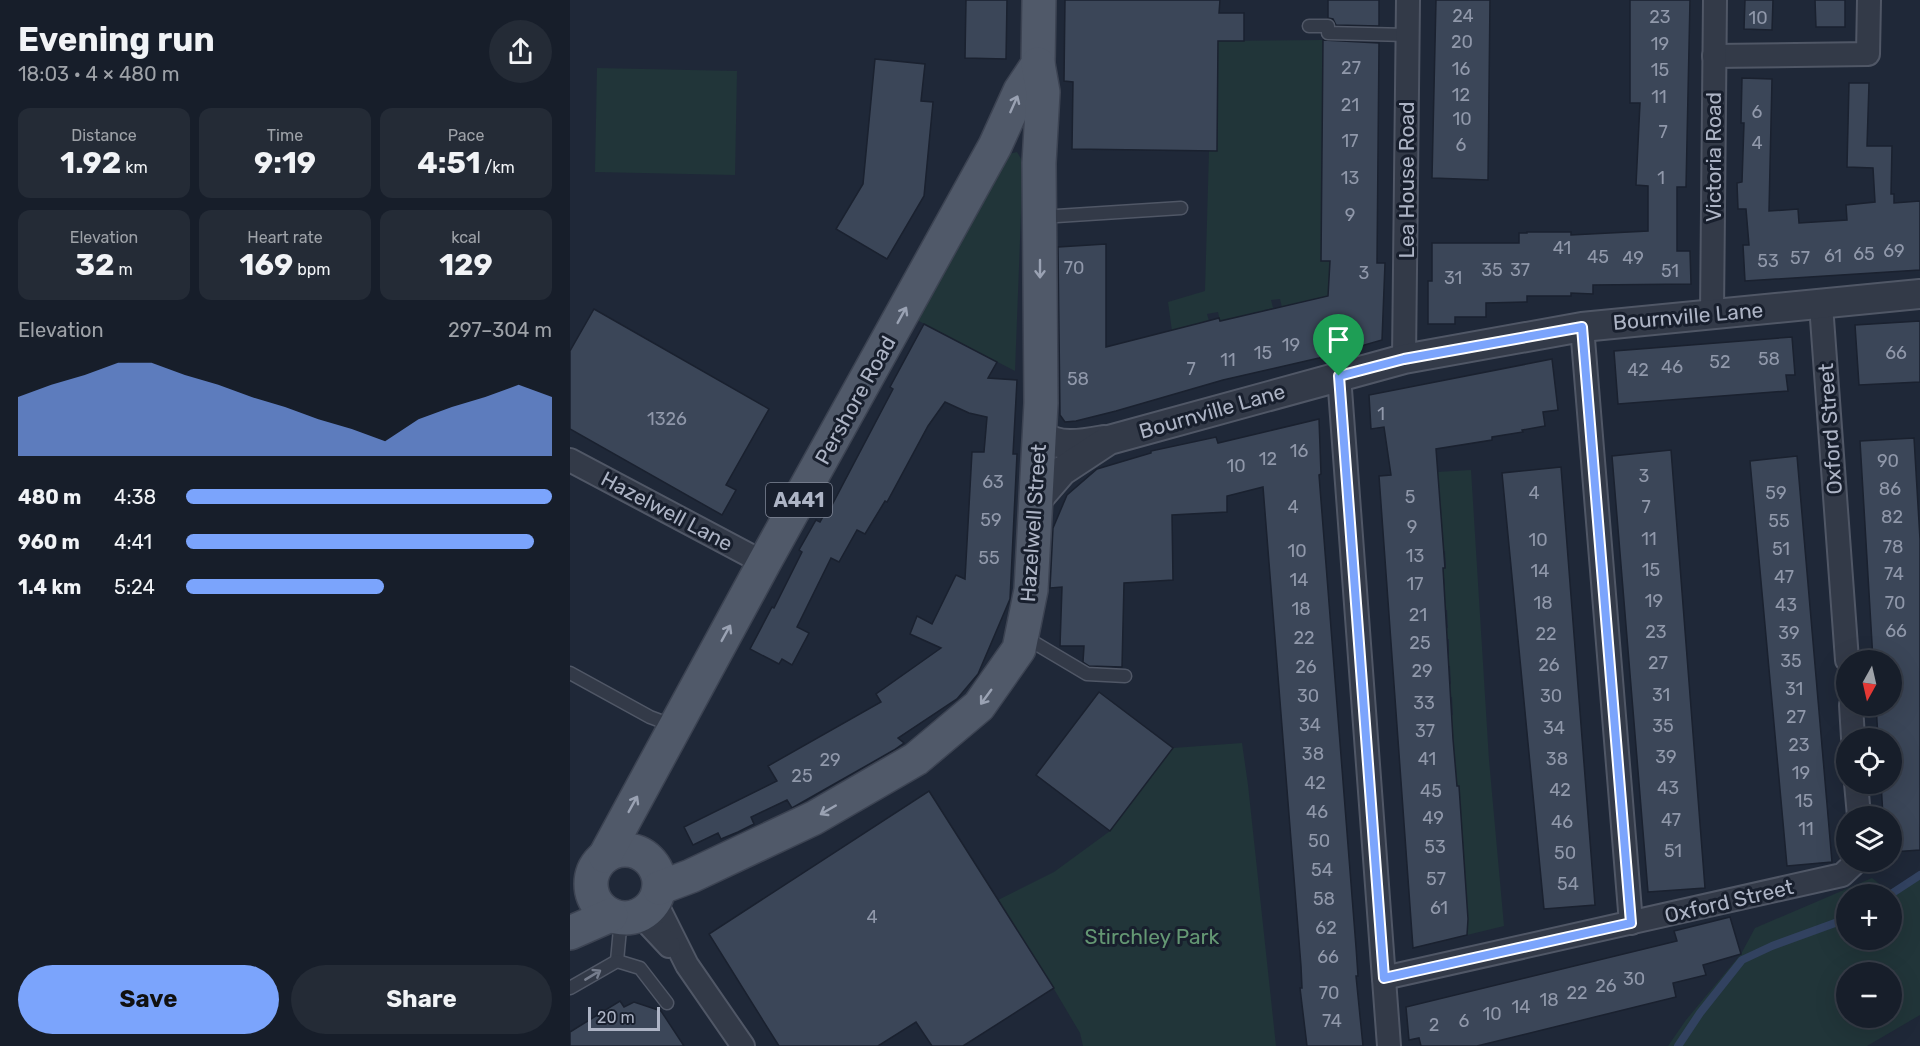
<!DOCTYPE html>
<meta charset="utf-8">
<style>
:root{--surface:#171e2a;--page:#242b36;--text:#f1f3f6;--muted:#9ea2a8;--line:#363c47;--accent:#7ba4fc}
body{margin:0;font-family:Rubik,sans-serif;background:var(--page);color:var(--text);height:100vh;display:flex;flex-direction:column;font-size:22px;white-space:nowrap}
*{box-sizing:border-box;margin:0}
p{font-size:20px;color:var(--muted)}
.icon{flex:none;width:33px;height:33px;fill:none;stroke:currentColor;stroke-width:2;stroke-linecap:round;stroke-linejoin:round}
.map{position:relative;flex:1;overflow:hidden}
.side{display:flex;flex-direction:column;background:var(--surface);width:570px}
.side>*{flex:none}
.needle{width:39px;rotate:188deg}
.buttons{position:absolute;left:1266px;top:650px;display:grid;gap:12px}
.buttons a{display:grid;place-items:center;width:66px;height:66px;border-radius:50%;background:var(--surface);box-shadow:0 6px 24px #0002,0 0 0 2px var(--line);font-size:30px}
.scale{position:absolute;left:18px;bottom:15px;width:72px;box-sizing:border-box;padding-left:6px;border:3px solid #adb4c5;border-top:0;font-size:16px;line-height:21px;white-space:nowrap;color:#adb4c5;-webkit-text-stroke:4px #181f2d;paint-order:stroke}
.pin{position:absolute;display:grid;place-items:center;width:51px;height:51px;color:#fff;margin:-62px -26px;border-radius:50% 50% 50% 0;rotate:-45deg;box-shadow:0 0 6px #0007}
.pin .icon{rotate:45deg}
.round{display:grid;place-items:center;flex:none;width:63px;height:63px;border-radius:32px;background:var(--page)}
.overview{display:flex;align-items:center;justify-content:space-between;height:102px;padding:0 18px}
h1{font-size:33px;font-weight:700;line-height:45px}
.figures{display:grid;grid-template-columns:repeat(3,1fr);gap:9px;height:102px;padding:6px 18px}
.figures div{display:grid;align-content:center;border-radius:12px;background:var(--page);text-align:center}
.figures b{font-size:30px;font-weight:700}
.figures small{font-size:16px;font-weight:400}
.figures p{font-size:16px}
.chart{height:168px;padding:12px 18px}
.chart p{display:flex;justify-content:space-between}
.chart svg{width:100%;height:108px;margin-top:6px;fill:var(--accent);opacity:.7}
.button{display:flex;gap:12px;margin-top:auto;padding:12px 18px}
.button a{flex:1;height:69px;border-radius:36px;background:var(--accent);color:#111;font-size:24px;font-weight:700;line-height:69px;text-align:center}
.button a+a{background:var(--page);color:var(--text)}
ul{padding:0 18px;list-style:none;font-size:20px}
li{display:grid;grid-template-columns:96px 72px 1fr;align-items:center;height:45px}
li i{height:15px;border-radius:8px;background:var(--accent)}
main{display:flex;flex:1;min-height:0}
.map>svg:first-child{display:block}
.green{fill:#213539;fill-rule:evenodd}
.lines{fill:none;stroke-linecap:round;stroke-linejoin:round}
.stream{stroke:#324260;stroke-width:8}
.building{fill:#3b4658;stroke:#1a212f;stroke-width:1.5}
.service-casing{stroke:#505766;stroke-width:15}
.minor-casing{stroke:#505766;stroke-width:26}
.tertiary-casing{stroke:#505766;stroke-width:32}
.primary-casing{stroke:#3c4352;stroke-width:36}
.service{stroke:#333a48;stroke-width:12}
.minor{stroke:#333a48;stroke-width:22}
.tertiary{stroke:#333a48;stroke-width:28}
.primary{stroke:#505969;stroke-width:33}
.oneway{stroke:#9aa2b3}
.oneway2{stroke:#767d8d}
.route-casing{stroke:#fff;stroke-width:12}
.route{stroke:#7ba4fc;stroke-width:8}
.labels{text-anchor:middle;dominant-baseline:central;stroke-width:6;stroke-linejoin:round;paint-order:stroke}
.number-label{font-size:18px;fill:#9098aa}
.shield{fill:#181f2d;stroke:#808797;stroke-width:1.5}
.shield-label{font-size:20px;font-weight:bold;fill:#adb4c5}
.street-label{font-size:21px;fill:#adb4c5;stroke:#181f2d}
.park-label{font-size:21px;fill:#649773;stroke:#181f2d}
</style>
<main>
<section class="side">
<div class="overview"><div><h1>Evening run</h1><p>18:03 · 4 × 480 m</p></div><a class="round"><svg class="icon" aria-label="share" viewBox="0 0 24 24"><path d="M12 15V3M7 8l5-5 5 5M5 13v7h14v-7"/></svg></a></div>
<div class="figures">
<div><p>Distance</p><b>1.92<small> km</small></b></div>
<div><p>Time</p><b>9:19</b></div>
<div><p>Pace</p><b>4:51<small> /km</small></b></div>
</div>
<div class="figures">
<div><p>Elevation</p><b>32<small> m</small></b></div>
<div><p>Heart rate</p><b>169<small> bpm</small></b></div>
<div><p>kcal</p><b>129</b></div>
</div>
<div class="chart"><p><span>Elevation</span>297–304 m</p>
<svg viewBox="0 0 160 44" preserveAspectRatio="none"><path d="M0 44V20L10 15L20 11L30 6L40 6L50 11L60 15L70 20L80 24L90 29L100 33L110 38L120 29L130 24L140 20L150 15L160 20V44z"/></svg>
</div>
<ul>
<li><b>480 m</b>4:38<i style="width:100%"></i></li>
<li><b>960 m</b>4:41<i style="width:95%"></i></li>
<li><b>1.4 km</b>5:24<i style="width:54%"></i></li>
</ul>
<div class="button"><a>Save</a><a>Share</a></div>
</section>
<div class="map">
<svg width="1350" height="1046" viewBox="0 0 1350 1046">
<rect width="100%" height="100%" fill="#1f2838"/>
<g class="green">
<polygon points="753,40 751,260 774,261 780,299 754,297 744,299 746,308 717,328 710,299 701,300 703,308 694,310 699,333 692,335 686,312 677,315 655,345 648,312 637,314 639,321 630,323 636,350 602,331 598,302 635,291 639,151 647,151 648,41"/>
<polygon points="27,68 167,71 165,175 25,172"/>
<polygon points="447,152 453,162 445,371 345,319 430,156"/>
<polygon points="901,470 919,760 934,926 897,935 897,904 870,861 894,859 893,841 869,843 892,830 891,813 867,815 864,788 885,770 885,755 861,743 883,742 883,726 859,727 859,717 883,715 882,697 858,698 857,686 881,684 880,666 855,667 855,657 879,655 879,639 854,640 853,629 878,628 877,610 852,612 851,597 875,595 874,578 848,570 876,568 875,551 847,552 867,472"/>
<polygon points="672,743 678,785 706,1046 513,1046 510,1033 481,984 428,900 484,872 540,831 603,748"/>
<path d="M1350,873v142l-53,31h-199l18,-26 55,-66 14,-26 117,-50 16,13zM1276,894h46v45h-46zM1276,972h46v45h-46z"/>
</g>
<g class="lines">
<g class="stream">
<polyline points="1321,894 1350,875"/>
<polyline points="1108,1046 1130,1013 1172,960 1202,946 1276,919"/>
</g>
</g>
<g class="building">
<polygon points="396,0 437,0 436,59 395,58"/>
<polygon points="495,0 650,0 649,13 674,13 674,41 648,41 647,151 502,149 503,82 494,81"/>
<polygon points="758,0 809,0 809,26 766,25 763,19 758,18"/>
<polygon points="866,0 920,0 918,180 862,178"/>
<polygon points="1060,0 1120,0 1116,187 1107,187 1107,251 1120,251 1121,284 1023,285 1023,294 1001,293 1001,296 957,296 957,302 916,303 916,317 885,317 885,324 858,324 858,281 862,281 862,243 949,243 949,233 957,233 957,232 1001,232 1001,235 1078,231 1078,186 1066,185 1070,103 1060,103"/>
<polygon points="1175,0 1203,0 1202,30 1174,29"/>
<polygon points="1245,0 1275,0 1275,27 1246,27"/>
<polygon points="753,40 809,43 807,263 815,263 812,340 749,358 653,380 546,411 506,421 495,422 490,415 488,247 536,244 536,347 630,323 649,318 650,321 758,296 760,261 751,261"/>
<polygon points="305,59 355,64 351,101 363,102 354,196 317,259 266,229 293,184"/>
<polygon points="1172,78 1202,79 1199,211 1228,209 1229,223 1277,220 1276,205 1305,202 1303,168 1277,167 1279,83 1299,83 1297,146 1322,146 1321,194 1324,194 1324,203 1350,201 1350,270 1175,281 1173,245 1179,245 1176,209 1168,209 1167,183 1172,182 1174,123 1171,123"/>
<polygon points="24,309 199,409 156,485 166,490 152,515 0,429 0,351"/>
<polygon points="1350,321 1350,382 1289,385 1285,325"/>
<polygon points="354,324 427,362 418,378 447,380 443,454 447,454 440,599 408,674 387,699 328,738 334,743 324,750 222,808 217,800 181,817 184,824 168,832 151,839 148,833 123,845 114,827 207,781 198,766 311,702 306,694 371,648 340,634 347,616 362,624 386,575 395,579 402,452 414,452 417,417 399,413 375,402 358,426 317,502 315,501 295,534 287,530 269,562 261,558 227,627 239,633 222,665 212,659 209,664 180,649 202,607 204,608 232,552 229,550 246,520 250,522 260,504 262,505 323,389 320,387"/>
<polygon points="1222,337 1225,375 1216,375 1218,391 1048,404 1044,351"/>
<polygon points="982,359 988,410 973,412 975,426 952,430 953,432 922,437 922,440 866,449 875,568 873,568 883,739 887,786 889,786 898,919 897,935 843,948 809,476 821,475 814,427 801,429 799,395"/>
<polygon points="749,419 751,474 749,475 786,947 788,976 786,976 793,1046 737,1046 730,988 732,988 731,966 693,487 657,496 657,512 602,515 603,580 554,583 552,667 519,666 513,662 514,646 490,646 492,587 480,588 483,528 497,495 527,469 581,453 581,451 646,437 648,443"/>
<polygon points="1344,438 1350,539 1350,850 1322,852 1322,816 1313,816 1311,783 1322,783 1322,738 1308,738 1306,705 1322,705 1322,660 1303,660 1290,441"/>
<polygon points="1101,450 1135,888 1078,892 1042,456"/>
<polygon points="1227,456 1262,862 1217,866 1180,461"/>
<polygon points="991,467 1025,905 974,909 932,473"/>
<polygon points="529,692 603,748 540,831 466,775"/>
<polygon points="359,791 484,988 393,1046 362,1046 346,1022 308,1046 209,1046 139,934"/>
<polygon points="1160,917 1171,954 1133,965 1136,975 1103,983 1106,997 907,1046 851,1046 849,1038 839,1040 836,1007 1107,941 1104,931"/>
<polygon points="50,1001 54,1007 64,1002 91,1011 114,1046 0,1046 0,1032"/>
</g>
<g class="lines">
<defs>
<g id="service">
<polyline points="739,26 758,26 758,33 837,35"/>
<polyline points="471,217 611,208"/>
<polyline points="453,636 517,674 555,676"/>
<polyline points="0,673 80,717 104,726"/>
<polyline points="47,961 51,918"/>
<polyline points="0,988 47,961 70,968 97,1003"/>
</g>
<g id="minor">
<polyline points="1144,56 1298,54 1299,0"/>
<polyline points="1251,305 1277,660"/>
<polyline points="1142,313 1145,0"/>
<polyline points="1012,327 1061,923"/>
<polyline points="834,359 838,0"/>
<polyline points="769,376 819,1046"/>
<polyline points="0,460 194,563"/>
<polyline points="1281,705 1283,738"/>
<polyline points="1286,783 1289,816"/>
<polyline points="85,901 117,965 173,1046"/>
<polyline points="70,915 99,946"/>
<polyline points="814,978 1272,875 1287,861"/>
</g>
<g id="tertiary">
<path d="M470,434c18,15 42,10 64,6"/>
<polyline points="467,500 492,471 539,440 834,359 1012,327 1350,294"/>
</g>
<g id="primary">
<circle cx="55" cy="884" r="34"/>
<polyline points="35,856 194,563 425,146 450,91 468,64 469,0"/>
<polyline points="89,888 121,876 244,818 346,759 409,706 449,649 461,590 471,403 469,163 473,92 468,64"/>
<polyline points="0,933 41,915"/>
</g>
</defs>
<use href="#service" class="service-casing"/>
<use href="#minor" class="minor-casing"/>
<use href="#tertiary" class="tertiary-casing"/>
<use href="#primary" class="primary-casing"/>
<use href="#service" class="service"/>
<use href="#minor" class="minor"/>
<use href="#tertiary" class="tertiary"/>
<use href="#primary" class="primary"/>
</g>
<defs><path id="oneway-shaft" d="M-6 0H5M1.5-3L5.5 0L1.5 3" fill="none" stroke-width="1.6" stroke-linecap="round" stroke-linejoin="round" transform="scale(1.5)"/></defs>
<g class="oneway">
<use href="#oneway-shaft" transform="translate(444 104) rotate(-66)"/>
<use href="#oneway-shaft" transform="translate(470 269) rotate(90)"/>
<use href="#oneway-shaft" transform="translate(332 315) rotate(-61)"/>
<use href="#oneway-shaft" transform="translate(156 633) rotate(-61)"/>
<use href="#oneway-shaft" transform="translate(416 697) rotate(126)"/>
<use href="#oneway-shaft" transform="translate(63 804) rotate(-61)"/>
<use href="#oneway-shaft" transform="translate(258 810) rotate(150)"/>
</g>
<use class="oneway2" href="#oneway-shaft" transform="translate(23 975) rotate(-31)"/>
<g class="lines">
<defs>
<polygon id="route" points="1012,327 1061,923 814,978 769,376 834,359"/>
</defs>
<use href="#route" class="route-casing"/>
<use href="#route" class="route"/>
</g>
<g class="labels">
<g class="number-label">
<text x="893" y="16">24</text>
<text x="1090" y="17">23</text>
<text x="1188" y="18">10</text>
<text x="892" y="42">20</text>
<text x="1090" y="44">19</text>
<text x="781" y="68">27</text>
<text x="891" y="69">16</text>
<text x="1090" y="70">15</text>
<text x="891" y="95">12</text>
<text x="1089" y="97">11</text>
<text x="780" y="105">21</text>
<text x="1187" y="112">6</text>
<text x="892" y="119">10</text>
<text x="1093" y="132">7</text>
<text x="780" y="141">17</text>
<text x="1187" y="143">4</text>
<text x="891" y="145">6</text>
<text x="780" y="178">13</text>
<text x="1091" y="178">1</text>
<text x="780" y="215">9</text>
<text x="992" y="248">41</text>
<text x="1324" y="251">69</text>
<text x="1294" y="254">65</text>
<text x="1263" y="256">61</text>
<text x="1028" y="257">45</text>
<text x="1063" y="258">49</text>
<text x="1230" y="258">57</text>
<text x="1198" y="261">53</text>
<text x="504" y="268">70</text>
<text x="922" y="270">35</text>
<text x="950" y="270">37</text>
<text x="1100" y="271">51</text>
<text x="794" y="273">3</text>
<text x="883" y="278">31</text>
<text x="721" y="345">19</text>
<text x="693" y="353">15</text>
<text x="1326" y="353">66</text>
<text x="1199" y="359">58</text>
<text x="658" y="360">11</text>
<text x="1150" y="362">52</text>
<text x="1102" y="367">46</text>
<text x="621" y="369">7</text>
<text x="1068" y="370">42</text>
<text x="508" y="379">58</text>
<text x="811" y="414">1</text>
<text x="97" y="419">1326</text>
<text x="729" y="451">16</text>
<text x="698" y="459">12</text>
<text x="1318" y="461">90</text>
<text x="666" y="466">10</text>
<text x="1074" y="476">3</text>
<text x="423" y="482">63</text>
<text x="1320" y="489">86</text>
<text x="964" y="493">4</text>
<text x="1206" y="493">59</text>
<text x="840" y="497">5</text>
<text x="723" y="507">4</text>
<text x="1076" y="507">7</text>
<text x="1322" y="517">82</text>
<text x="421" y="520">59</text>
<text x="1209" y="521">55</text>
<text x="842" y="527">9</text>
<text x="1079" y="539">11</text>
<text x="968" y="540">10</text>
<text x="1323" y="547">78</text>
<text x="1211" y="549">51</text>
<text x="727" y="551">10</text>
<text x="845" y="556">13</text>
<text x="419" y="558">55</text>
<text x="1081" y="570">15</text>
<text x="970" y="571">14</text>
<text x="1324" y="574">74</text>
<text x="1214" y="577">47</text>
<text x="729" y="580">14</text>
<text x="845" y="584">17</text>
<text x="1084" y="601">19</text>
<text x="973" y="603">18</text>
<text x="1325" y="603">70</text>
<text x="1216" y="605">43</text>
<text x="731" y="609">18</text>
<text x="848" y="615">21</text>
<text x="1326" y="631">66</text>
<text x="1086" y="632">23</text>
<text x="1219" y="633">39</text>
<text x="976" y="634">22</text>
<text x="734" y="638">22</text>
<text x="850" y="643">25</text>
<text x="1221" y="661">35</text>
<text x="1088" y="663">27</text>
<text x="979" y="665">26</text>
<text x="736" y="667">26</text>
<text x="852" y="671">29</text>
<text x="1224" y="689">31</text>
<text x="1091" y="695">31</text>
<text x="738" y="696">30</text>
<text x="981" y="696">30</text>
<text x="854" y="703">33</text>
<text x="1226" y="717">27</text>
<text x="740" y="725">34</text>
<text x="1093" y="726">35</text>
<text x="984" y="728">34</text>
<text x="855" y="731">37</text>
<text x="1229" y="745">23</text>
<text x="743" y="754">38</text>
<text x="1096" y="757">39</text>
<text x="857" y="759">41</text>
<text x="987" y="759">38</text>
<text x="260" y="760">29</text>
<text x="1231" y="773">19</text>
<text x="232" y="776">25</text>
<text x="745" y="783">42</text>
<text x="1098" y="788">43</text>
<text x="990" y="790">42</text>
<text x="861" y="791">45</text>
<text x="1234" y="801">15</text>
<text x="747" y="812">46</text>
<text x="863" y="818">49</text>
<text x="1101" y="820">47</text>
<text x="992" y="822">46</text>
<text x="1236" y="829">11</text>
<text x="749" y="841">50</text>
<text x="865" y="847">53</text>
<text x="1103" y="851">51</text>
<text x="995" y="853">50</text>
<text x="752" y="870">54</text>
<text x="866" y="879">57</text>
<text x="998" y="884">54</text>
<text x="754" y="899">58</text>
<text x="869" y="908">61</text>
<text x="302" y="917">4</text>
<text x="756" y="928">62</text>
<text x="758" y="957">66</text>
<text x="1064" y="979">30</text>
<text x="1036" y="986">26</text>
<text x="759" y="993">70</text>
<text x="1007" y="993">22</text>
<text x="979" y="1000">18</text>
<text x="951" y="1007">14</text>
<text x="922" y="1014">10</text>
<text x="762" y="1021">74</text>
<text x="894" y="1021">6</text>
<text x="864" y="1025">2</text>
</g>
<rect class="shield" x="196" y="483" width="66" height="34" rx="4.5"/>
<g class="shield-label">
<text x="229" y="500">A441</text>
</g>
<g class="street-label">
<text transform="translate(1143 157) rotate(-90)">Victoria Road</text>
<text transform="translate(836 180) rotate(-90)">Lea House Road</text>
<text transform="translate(1118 316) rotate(-5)">Bournville Lane</text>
<text transform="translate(285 400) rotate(-61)">Pershore Road</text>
<text transform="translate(642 411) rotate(-16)">Bournville Lane</text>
<text transform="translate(1260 429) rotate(-94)">Oxford Street</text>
<text transform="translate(97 511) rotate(28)">Hazelwell Lane</text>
<text transform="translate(463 523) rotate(-86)">Hazelwell Street</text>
<text transform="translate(1159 901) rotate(-13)">Oxford Street</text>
</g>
<g class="park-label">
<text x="582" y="936">Stirchley Park</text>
</g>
</g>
</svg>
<div class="buttons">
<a><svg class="needle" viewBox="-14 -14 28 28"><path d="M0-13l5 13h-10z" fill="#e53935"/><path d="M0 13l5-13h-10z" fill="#9ea2a8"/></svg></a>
<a><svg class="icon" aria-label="locate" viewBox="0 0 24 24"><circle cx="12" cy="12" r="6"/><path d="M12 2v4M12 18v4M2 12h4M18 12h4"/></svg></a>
<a><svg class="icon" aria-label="layers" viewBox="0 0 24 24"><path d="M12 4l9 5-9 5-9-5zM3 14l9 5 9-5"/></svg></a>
<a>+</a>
<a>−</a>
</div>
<div class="scale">20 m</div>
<div class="pin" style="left:769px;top:376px;background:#1e9e55"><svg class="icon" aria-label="arrive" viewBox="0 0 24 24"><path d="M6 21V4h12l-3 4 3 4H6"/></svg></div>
</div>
</main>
